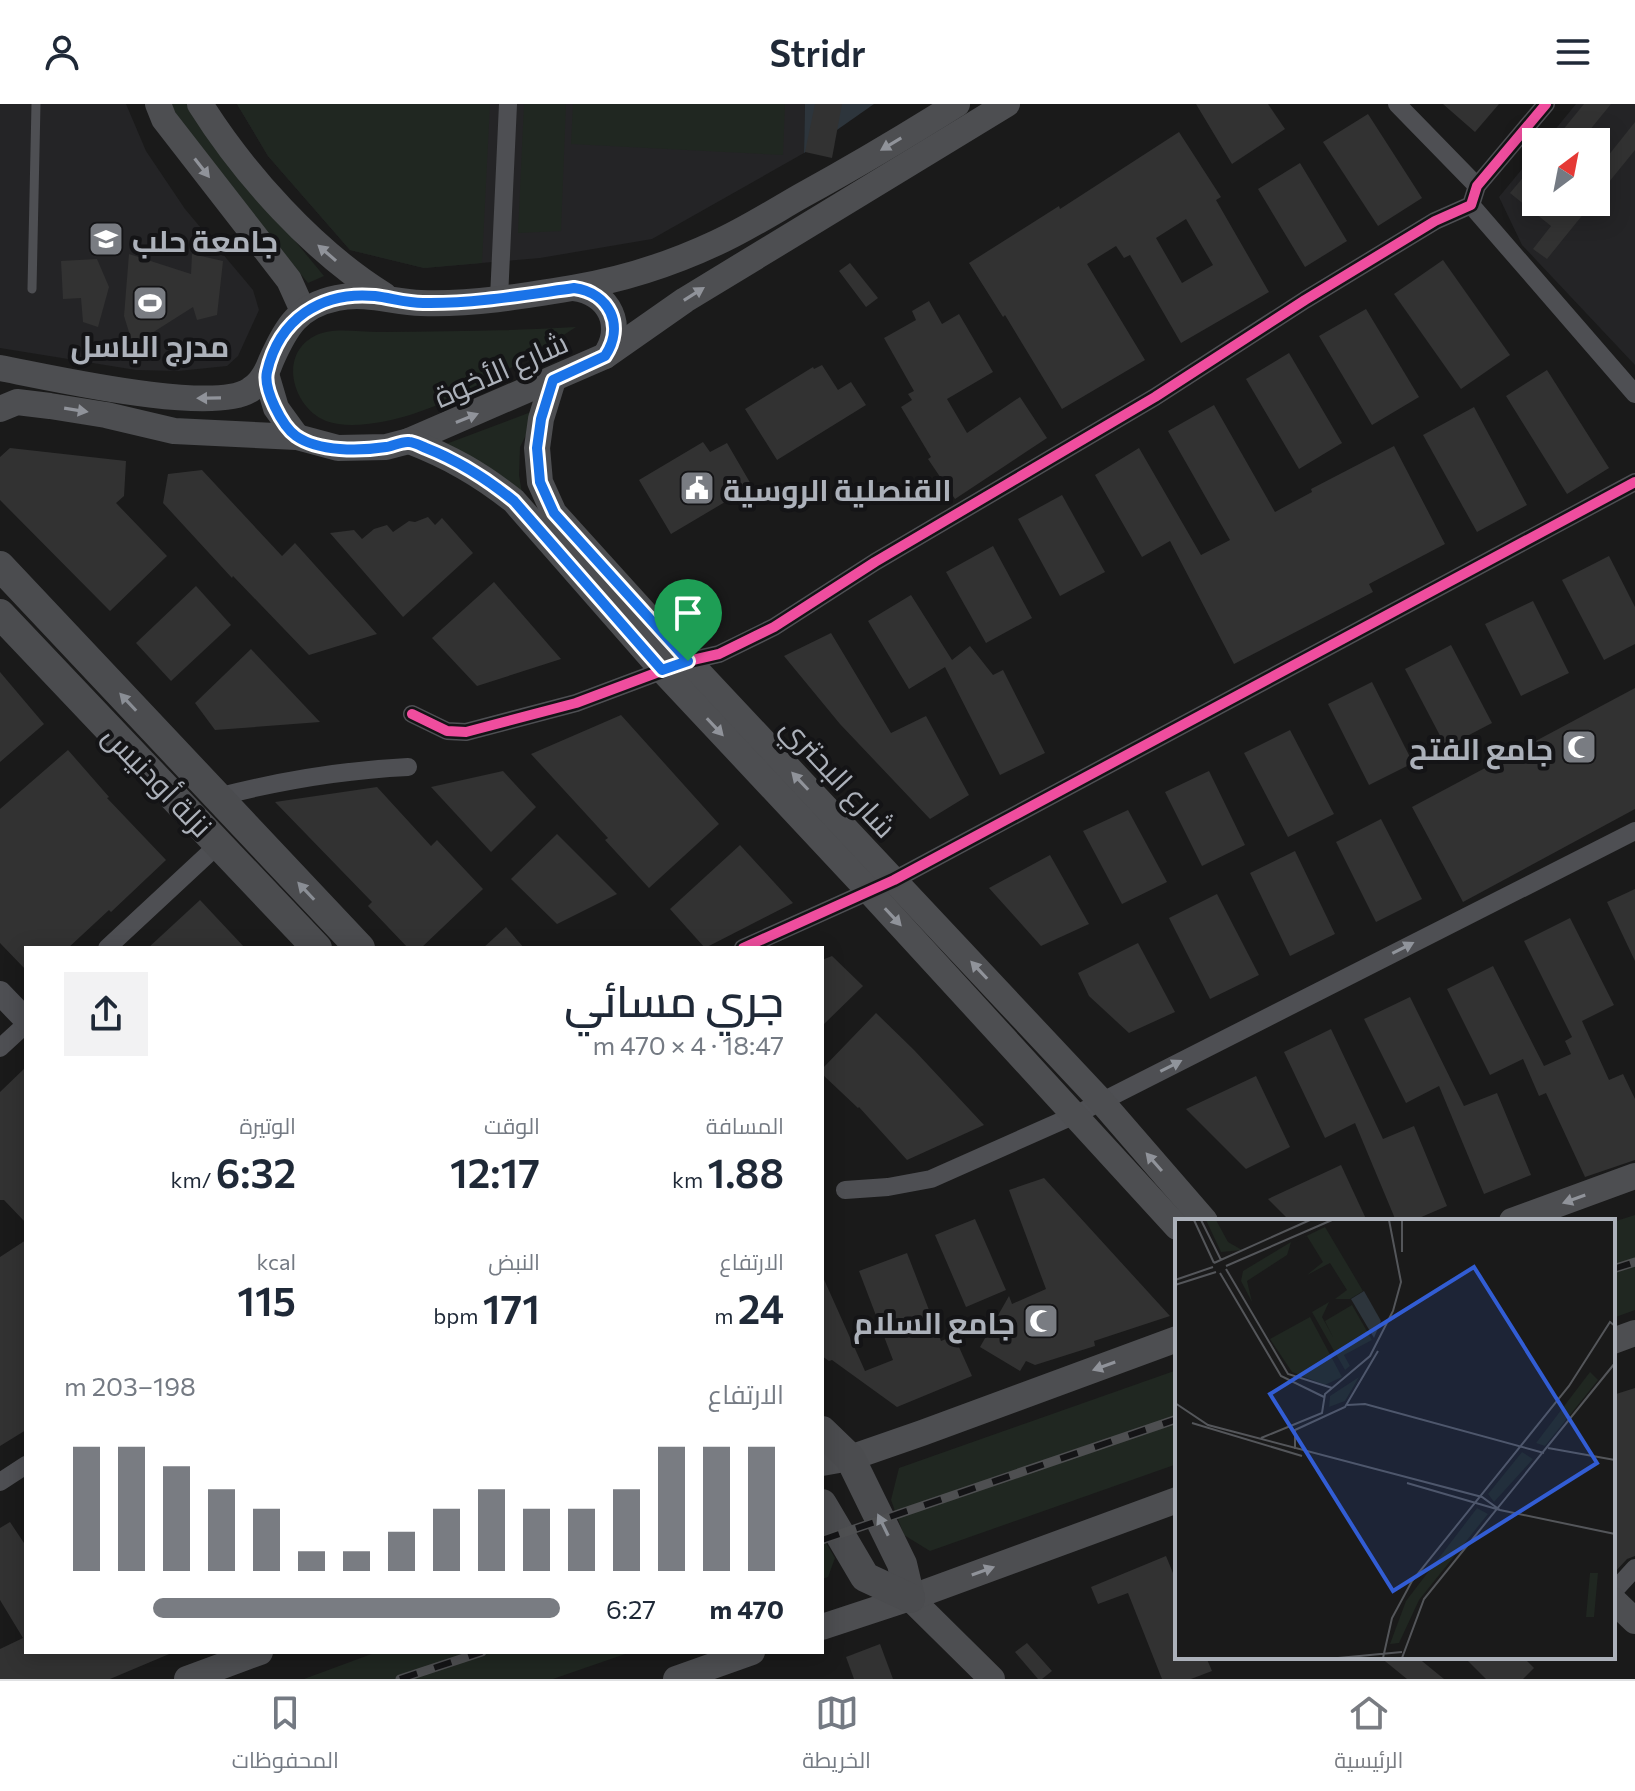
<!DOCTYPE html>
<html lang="ar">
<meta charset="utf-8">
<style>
:root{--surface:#fff;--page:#f2f2f3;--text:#1f2937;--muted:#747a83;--line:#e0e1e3;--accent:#797c82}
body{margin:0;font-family:Commissioner,Cairo,sans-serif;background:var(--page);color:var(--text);direction:rtl;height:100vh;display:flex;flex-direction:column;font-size:30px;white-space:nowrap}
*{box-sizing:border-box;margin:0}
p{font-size:26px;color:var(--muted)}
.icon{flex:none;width:44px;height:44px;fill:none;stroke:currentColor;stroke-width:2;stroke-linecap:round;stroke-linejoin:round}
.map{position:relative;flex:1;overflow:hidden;direction:ltr}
.side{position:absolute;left:24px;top:842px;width:800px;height:708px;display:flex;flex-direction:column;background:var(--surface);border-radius:0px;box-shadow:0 4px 20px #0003;direction:rtl}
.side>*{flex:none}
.needle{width:52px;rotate:32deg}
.controls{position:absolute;left:1522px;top:24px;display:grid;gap:16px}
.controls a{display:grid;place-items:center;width:88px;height:88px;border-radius:0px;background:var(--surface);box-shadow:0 4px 20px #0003;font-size:40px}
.pin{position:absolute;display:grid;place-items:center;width:68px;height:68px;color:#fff;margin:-82px -34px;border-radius:50% 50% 50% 0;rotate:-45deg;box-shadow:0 0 8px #0007}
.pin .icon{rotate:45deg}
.round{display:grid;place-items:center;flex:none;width:84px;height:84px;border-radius:0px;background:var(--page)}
.head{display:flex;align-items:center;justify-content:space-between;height:136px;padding:0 40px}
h1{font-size:44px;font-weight:600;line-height:60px}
.figures{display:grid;grid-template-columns:repeat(3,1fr);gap:12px;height:136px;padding:8px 40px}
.figures div{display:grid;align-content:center}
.figures b{font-size:40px;font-weight:600}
.figures small{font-size:22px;font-weight:400}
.figures p{font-size:22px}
.chart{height:224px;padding:16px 40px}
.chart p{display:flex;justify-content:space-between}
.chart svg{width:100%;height:144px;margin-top:8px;stroke:var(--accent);stroke-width:6}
ul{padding:0 40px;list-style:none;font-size:26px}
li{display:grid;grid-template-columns:128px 96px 1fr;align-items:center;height:60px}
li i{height:20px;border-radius:10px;background:var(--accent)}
header{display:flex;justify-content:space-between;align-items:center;height:104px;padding:0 40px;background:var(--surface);font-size:36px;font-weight:600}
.tabs{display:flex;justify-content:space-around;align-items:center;height:112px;border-top:2px solid var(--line);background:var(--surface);font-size:22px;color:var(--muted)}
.tabs a{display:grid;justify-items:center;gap:4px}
.tabs .on{color:var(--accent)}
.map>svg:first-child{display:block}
.built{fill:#242426}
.green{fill:#202721}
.water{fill:#2d353c}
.building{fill:#323232;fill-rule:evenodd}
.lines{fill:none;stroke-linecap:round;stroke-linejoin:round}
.service{stroke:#4e4f53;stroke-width:9}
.minor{stroke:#4e4f53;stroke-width:18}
.tertiary{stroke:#4e4f53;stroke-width:24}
.secondary{stroke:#4d4e51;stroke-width:26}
.primary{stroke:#4b4c4f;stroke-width:30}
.rail-casing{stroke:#4e4f51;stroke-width:9}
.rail{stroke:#141416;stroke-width:6;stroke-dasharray:18;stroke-linecap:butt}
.cycleway-casing{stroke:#141416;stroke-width:15}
.cycleway{stroke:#ef4d9e;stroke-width:10}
.oneway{fill:#90939a}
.oneway2{fill:#8a8e95}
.oneway3{fill:#90949b}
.route-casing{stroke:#fff;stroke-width:16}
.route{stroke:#1a73e8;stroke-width:10}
.labels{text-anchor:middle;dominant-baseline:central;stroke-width:8;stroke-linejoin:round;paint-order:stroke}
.poi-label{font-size:30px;font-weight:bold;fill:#acb1ba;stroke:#141416;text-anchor:start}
.street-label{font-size:30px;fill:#acb1ba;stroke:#141416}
.inset-road{fill:none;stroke:#54565a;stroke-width:2}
.view{fill:#325dd4;fill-opacity:0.15;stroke:#325dd4;stroke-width:4}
.inset-edge{fill:none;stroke:#acb1ba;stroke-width:4}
</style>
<header><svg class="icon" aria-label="menu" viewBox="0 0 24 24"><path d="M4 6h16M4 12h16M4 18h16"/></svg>Stridr<svg class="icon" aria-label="person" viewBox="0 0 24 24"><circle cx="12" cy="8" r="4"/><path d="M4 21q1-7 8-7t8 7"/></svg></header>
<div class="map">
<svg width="1635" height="1575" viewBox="0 0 1635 1575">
<rect width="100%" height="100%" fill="#1a1a1a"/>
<g class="built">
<polygon points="0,0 126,0 146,47 185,105 253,186 259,206 238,252 227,262 178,267 136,266 0,244"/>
<polygon points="237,0 805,0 804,49 652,135 540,154 424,164 350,146 268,52"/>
<polygon points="1576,0 1635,0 1635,261 1522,141 1499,93 1536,48 1536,98 1596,98 1596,38 1545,38"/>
</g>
<g class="green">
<polygon points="171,0 189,0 218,44 324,172 308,179 184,26"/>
<polygon points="237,0 490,0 482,159 424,164 350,146 268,52"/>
<polygon points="524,0 566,0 561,127 518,129"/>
<polygon points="573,0 785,0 783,51 571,40"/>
<path d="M576,223c-51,33 -107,69 -166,88 -23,7 -60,15 -84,6 -31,-12 -48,-62 -15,-83 20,-13 49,-5 71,-6 65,-1 130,-1 194,-5z"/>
<polygon points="539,305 520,343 519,371 524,402 446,340"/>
<polygon points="1635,1111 1635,1206 1613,1214 1613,1118"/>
<polygon points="1177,1266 1177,1360 930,1447 904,1431 891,1396 899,1364"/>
<polygon points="822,1432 835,1454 828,1473 822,1475"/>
<polygon points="377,1548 631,1548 553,1575 304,1575"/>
</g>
<polygon class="water" points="805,0 874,0 804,49"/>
<g class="building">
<polygon points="815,0 842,0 832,54 805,48"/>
<polygon points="1196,0 1268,0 1285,25 1232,60"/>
<polygon points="1443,0 1499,0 1475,28"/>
<polygon points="1584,0 1611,0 1580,38 1553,38"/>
<polygon points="1368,10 1422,94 1378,122 1323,38"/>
<polygon points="1635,18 1635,46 1596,94 1596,67"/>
<path d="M1179,28l42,65 -5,3 53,92 -88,51 -51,-88 -6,3 -8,-12 -29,18 58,96 -83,49 -57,-94 -2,2 -34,-54 90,-57 1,3zM1186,115l27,46 -31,18 -26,-45z"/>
<polygon points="1536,58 1536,98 1593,98 1547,155 1533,145 1551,122 1510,89"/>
<polygon points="1300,59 1347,137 1305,163 1258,85"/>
<polygon points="129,150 191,170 192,150 223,157 217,211 197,216 193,203 133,241 124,212"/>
<polygon points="97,155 109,183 98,223 83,218 81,194 63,195 61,157"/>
<polygon points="1443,156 1510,251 1461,285 1394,190"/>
<polygon points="850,159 878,194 866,203 839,167"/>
<polygon points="929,197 942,220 959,210 993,268 947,295 967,329 1020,293 1047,334 955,395 928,355 931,353 901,303 912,296 908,290 914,287 884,234 916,216 912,207"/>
<polygon points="1366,205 1419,293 1372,321 1319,232"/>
<polygon points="1289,249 1342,339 1299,365 1246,275"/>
<polygon points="822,261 838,286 851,278 866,301 777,356 745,305 813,263 814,265"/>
<polygon points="1547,266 1609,364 1567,390 1506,292"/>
<polygon points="1214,301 1275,408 1312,388 1311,385 1394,342 1445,440 1369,480 1373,488 1234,560 1170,437 1142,453 1095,371 1139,344 1201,451 1230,436 1168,327"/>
<polygon points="1474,303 1527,401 1477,428 1423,331"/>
<polygon points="703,338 710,348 727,339 752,382 671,430 639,376"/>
<polygon points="10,344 126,357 124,392 116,399 167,452 110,507 0,396 0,353"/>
<polygon points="202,366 282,452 295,439 377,530 309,551 233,472 232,474 163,399 168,370"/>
<polygon points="1062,391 1105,468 1060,492 1018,415"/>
<polygon points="428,413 435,421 442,414 473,449 403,513 330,429 354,426 362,435 374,425 387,421 393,428 409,417 415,418"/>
<polygon points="993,442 1032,514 986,539 946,468"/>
<polygon points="1609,452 1635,503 1635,540 1604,556 1562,476"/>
<polygon points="494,478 561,555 477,582 432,534"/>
<polygon points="196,482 231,521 171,577 136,539"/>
<polygon points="911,491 952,556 970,542 993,571 1003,566 1045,649 1000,671 945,563 909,585 868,517"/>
<polygon points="1533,497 1569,569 1521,592 1485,520"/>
<polygon points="831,529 891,629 926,612 969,691 930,715 840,620 784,552"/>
<polygon points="1451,541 1492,619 1446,643 1405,565"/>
<polygon points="251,545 320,618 215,626 195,599"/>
<polygon points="0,568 44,620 0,658"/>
<polygon points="1372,578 1413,659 1369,681 1328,600"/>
<polygon points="1635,584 1635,705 1463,798 1412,703"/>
<polygon points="621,611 719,720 649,784 605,736 608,734 531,650"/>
<polygon points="1290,626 1334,710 1288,733 1244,649"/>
<polygon points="68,646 109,693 107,694 166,756 111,808 109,806 68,844 26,844 26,866 0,839 0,705"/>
<polygon points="503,667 536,703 491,748 431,683"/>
<polygon points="1209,667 1245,741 1202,762 1165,688"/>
<polygon points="377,683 431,742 437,736 483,785 421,844 408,844 368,802 372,798 275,698"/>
<polygon points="1128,706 1167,778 1122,800 1083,727"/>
<polygon points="1381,715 1422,795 1376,818 1336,738"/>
<polygon points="557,730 617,790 557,820 511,775"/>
<polygon points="740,741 793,799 705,844 670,805"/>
<polygon points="1295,747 1335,830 1290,852 1250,769"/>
<polygon points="1050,751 1089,820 1041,842 989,784"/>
<polygon points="1635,785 1635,857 1607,798"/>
<polygon points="1217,790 1259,871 1210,895 1169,814"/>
<polygon points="200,796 245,844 148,844"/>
<polygon points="1570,814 1614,901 1582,917 1609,976 1623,970 1635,995 1635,1056 1585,1073 1546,989 1539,992 1523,955 1490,971 1447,885 1493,862 1544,962 1571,950 1565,937 1572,933 1524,837"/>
<polygon points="506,823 524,844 483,844"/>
<polygon points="1138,839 1175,908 1129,929 1089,892 1078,869"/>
<polygon points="832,852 863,882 822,922 822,856"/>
<polygon points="1410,893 1464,1002 1497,989 1531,1071 1484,1090 1439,982 1406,999 1364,915"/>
<polygon points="876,909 914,946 984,1021 907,1056 859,1003 858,1004 822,970 822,965"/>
<polygon points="1331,925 1383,1035 1414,1022 1447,1102 1412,1117 1396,1117 1355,1019 1325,1034 1284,948"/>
<polygon points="26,963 26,1119 4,1096 0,1096 0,988"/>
<polygon points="1256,972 1290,1043 1246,1065 1186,1005"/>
<polygon points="1341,1061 1367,1117 1290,1117 1268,1095"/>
<polygon points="1044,1074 1170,1212 1094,1237 1095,1242 1035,1261 1026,1257 1020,1267 980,1243 1009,1192 1012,1200 1046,1185 1009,1086"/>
<polygon points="975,1115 1006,1186 966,1203 935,1131"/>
<polygon points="26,1136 26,1326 0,1342 0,1153"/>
<polygon points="907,1149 941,1237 954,1232 972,1272 897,1303 832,1256 829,1257 822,1252 822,1171 865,1267 893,1256 859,1167"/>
<polygon points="1635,1284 1635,1452 1627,1455 1613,1470 1613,1291"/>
<polygon points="10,1418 26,1442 26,1548 174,1548 110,1575 0,1575 0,1545 23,1534 0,1496 0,1424"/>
<polygon points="1166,1452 1177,1479 1177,1553 1206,1553 1212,1567 1191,1575 1162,1575 1128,1489 1098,1500 1091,1483"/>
<polygon points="1027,1539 1052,1567 1042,1575 1038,1575 1015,1548"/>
<polygon points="880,1540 893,1575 854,1575 846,1553"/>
<polygon points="1380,1553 1417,1553 1444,1575 1407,1575"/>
<polygon points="1464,1553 1523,1553 1534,1564 1523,1575 1486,1575"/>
</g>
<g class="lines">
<polyline class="service" points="32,185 36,0"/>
<g class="minor">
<polyline points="1397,0 1477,82"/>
<polyline points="1471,101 1635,290"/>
<polyline points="499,194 508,0"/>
<polyline points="412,610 447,627 466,628 576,599 688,557 719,550 774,523 875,458 1155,293 1305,196 1435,117 1471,101 1477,82 1546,0"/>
<path d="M217,693c62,-16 127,-27 191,-30"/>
<polyline points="107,844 220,739"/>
<polyline points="743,844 894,776 1635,378"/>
<polyline points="0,944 26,920"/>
<polyline points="845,1086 888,1083 931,1075 1075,1011 1635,727"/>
<polyline points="0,1378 26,1361"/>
<polyline points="1613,1488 1635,1464"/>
</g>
<polyline class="tertiary" points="0,889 26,916"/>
<g class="secondary">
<polyline points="158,0 164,15 289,176 303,207"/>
<path d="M200,0c44,70 113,147 184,191"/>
<path d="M574,184c36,5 51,38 31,68"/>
<path d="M0,264c49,9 212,47 250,22 10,-6 17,-18 21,-29 15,-34 27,-55 66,-63 29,-6 56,4 84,5 49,2 103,-7 151,-15 49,-8 99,-24 144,-45 29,-13 57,-31 85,-47 53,-29 105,-60 156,-92"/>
<polyline points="266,270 276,304 297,333"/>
<polyline points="553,276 541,315 537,344 540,378 554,409 688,557 1101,997 1205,1117"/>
<polyline points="0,305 17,298 50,302 106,311 174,327 297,333 338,344 386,343 409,337 605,252 685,196 1007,0"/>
<path d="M409,337c41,16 71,33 105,60l148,169 207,221 308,336"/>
<polyline points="1512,1117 1635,1072"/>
<polyline points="1613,1237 1635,1229"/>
<polyline points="822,1359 850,1354 922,1329 1177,1235"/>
<polyline points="910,1494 992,1575"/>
<polyline points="1613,1496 1635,1517"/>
<polyline points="822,1523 910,1494 1177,1396"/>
<polyline points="187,1575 260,1548"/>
<polyline points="676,1575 752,1548"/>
</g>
<g class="primary">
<polyline points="0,462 360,844"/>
<polyline points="0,510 317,844"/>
<polyline points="822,1327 850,1354 902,1460 910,1494"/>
<polyline points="822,1400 865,1473 910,1494"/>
</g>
<defs>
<g id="rail">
<polyline points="1613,1165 1635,1158"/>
<polyline points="822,1436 1177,1315"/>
<polyline points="400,1575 482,1548"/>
</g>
</defs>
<use href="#rail" class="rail-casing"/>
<use href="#rail" class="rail"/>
<defs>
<g id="cycleway">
<polyline points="412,610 447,627 466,628 576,599 688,557 719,550 774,523 875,458 1155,293 1305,196 1435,117 1471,101 1477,82 1546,0"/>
<polyline points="743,844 894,776 1635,378"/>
</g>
</defs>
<use href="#cycleway" class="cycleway-casing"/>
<use href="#cycleway" class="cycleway"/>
</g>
<defs><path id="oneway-solid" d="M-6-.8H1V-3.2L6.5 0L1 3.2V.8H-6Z" transform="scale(2)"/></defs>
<g class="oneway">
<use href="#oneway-solid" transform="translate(891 40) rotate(149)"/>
<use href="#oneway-solid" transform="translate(202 64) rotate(52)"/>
<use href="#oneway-solid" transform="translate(327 149) rotate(-139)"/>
<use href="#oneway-solid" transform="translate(694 190) rotate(-32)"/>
<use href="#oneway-solid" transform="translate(209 294) rotate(179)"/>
<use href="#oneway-solid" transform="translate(76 306) rotate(9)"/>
<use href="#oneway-solid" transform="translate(467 314) rotate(-22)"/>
<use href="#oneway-solid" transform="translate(715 623) rotate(47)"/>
<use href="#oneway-solid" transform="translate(800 677) rotate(-133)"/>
<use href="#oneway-solid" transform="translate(893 813) rotate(47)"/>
<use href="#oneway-solid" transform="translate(979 866) rotate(-133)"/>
<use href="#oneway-solid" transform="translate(1154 1058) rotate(-131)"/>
<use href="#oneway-solid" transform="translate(1574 1095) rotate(160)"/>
<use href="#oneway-solid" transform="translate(1104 1262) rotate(160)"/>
<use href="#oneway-solid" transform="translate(983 1467) rotate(-20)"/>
</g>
<g class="oneway2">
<use href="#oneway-solid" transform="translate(128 598) rotate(-133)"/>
<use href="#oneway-solid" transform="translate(306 787) rotate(-133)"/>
<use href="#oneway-solid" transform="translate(883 1421) rotate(-116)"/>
</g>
<g class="oneway3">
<use href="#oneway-solid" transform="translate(1403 844) rotate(-27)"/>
<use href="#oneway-solid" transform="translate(1171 962) rotate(-27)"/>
</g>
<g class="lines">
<defs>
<path id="route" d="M574,184c36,5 51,38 31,68l-52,24 -12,39 -4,29 3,34 14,31 134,148 -26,9 -148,-169c-27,-22 -55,-40 -88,-53 -5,-2 -12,-6 -17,-6 -7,-1 -16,4 -23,5 -26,4 -67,5 -90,-11 -14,-10 -33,-47 -29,-64 12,-53 54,-81 108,-76 16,2 32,7 48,7 50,1 101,-8 151,-15z"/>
</defs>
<use href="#route" class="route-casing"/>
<use href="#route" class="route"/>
</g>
<defs>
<symbol id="university-square" viewBox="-11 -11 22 22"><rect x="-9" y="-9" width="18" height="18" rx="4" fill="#797c82" stroke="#141416"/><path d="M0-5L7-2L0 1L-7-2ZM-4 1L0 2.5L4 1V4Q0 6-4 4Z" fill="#fff"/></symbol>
<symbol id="stadium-square" viewBox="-11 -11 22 22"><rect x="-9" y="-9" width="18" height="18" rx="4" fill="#797c82" stroke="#141416"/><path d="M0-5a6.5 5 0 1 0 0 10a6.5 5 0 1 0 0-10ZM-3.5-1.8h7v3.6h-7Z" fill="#fff"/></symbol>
<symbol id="civic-square" viewBox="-11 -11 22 22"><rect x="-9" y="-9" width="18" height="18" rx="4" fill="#797c82" stroke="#141416"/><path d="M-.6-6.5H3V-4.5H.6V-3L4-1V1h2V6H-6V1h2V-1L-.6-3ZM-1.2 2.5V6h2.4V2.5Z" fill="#fff"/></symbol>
<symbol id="mosque-square" viewBox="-11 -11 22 22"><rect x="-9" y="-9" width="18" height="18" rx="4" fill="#797c82" stroke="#141416"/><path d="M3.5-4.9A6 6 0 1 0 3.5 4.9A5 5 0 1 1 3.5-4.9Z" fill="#fff"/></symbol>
</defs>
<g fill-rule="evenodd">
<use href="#university-square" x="86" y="115" width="40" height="40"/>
<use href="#stadium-square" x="130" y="179" width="40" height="40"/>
<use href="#civic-square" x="677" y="364" width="40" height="40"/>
<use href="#mosque-square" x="1559" y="623" width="40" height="40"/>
<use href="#mosque-square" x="1021" y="1197" width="40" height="40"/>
</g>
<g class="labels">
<g class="poi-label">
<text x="132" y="135">جامعة حلب</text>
<text x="150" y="240" text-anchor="middle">مدرج الباسل</text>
<text x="723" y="384">القنصلية الروسية</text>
<text x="1553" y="643" text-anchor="end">جامع الفتح</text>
<text x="1015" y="1217" text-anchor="end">جامع السلام</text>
</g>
<g class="street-label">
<text transform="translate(500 264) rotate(-24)">شارع الأخوة</text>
<text transform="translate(840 672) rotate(47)">شارع البحتري</text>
<text transform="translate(159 676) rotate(46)">نزلة أودنيس</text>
</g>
</g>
<g transform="translate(1175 1115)">
<rect width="440" height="440" fill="#1a1a1a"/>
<path d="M31,1h10l12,22 14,8 -21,2zM150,8l38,64 -13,8h-15l12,-9 -17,-27 -23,12 16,-13 -16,-26 -13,6zM116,23l-4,13 -40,26 5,21 -11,-21 2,-10zM154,83l-7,15 11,20 -8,-16 27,-16 20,35 -28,15 6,11 -5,4 -33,-58zM135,98l32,60 -17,8 -33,-13 -22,-33zM415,153l8,8 -53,66 -9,-3zM184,158l-14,24 -16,6 1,-11zM347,233l11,7 -39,43 -6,-8zM302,289l11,6 -69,86 -20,43 -9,1 16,-43zM415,354h8l-4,44h-8z" fill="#202721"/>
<path d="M189,72l17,30 -7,17 -23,-39z" fill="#2d353c"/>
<path class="inset-road" d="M19,1l20,43M26,1l20,40M227,1v32M39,44l96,-43M51,47l106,-46M51,50l62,105 44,14M45,54l61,103 43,21M0,61l38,-13M0,66l41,-13M0,184l33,22 274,72 18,13 115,24M172,186l18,-1 179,49M17,204l110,33M86,219l61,-25 3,-19 45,-38 23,-45 8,-29 -12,-62M373,229l67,12M120,230v-19l50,-23 33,-56M232,264l93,27M163,439l64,-6M208,439l9,-40 20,-37 157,-195 41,-64 5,4M227,439l22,-59 191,-236"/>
<path class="view" d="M299,48l123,196 -204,128 -123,-197z"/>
<rect width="440" height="440" class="inset-edge"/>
</g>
</svg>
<div class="controls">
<a><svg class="needle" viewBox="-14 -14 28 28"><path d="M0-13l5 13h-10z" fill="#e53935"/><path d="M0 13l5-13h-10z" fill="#747a83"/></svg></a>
</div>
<div class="pin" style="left:688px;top:557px;background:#1e9e55"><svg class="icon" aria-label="arrive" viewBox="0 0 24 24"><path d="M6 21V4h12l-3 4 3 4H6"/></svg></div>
<section class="side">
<div class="head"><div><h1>جري مسائي</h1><p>18:47 · 4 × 470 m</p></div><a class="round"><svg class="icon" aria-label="share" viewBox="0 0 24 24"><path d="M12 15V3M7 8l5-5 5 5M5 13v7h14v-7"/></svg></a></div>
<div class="figures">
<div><p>المسافة</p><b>1.88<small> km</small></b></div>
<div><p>الوقت</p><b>12:17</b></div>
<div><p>الوتيرة</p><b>6:32<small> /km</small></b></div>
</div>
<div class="figures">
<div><p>الارتفاع</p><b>24<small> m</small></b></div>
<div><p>النبض</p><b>171<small> bpm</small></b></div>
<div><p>kcal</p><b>115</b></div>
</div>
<div class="chart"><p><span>الارتفاع</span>198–203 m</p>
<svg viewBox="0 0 160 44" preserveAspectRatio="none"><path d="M5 44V6M15 44V6M25 44V12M35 44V19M45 44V25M55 44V38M65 44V38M75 44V32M85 44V25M95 44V19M105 44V25M115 44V25M125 44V19M135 44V6M145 44V6M155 44V6"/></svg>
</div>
<ul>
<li><b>470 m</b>6:27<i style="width:82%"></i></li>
</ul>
</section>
</div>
<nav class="tabs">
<a class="on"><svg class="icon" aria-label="home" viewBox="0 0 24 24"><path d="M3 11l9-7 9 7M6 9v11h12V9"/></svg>الرئيسية</a>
<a><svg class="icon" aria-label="map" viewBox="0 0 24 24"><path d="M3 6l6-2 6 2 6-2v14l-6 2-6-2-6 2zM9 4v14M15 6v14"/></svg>الخريطة</a>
<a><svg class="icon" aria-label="saved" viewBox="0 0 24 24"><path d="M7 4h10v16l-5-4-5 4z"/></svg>المحفوظات</a>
</nav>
